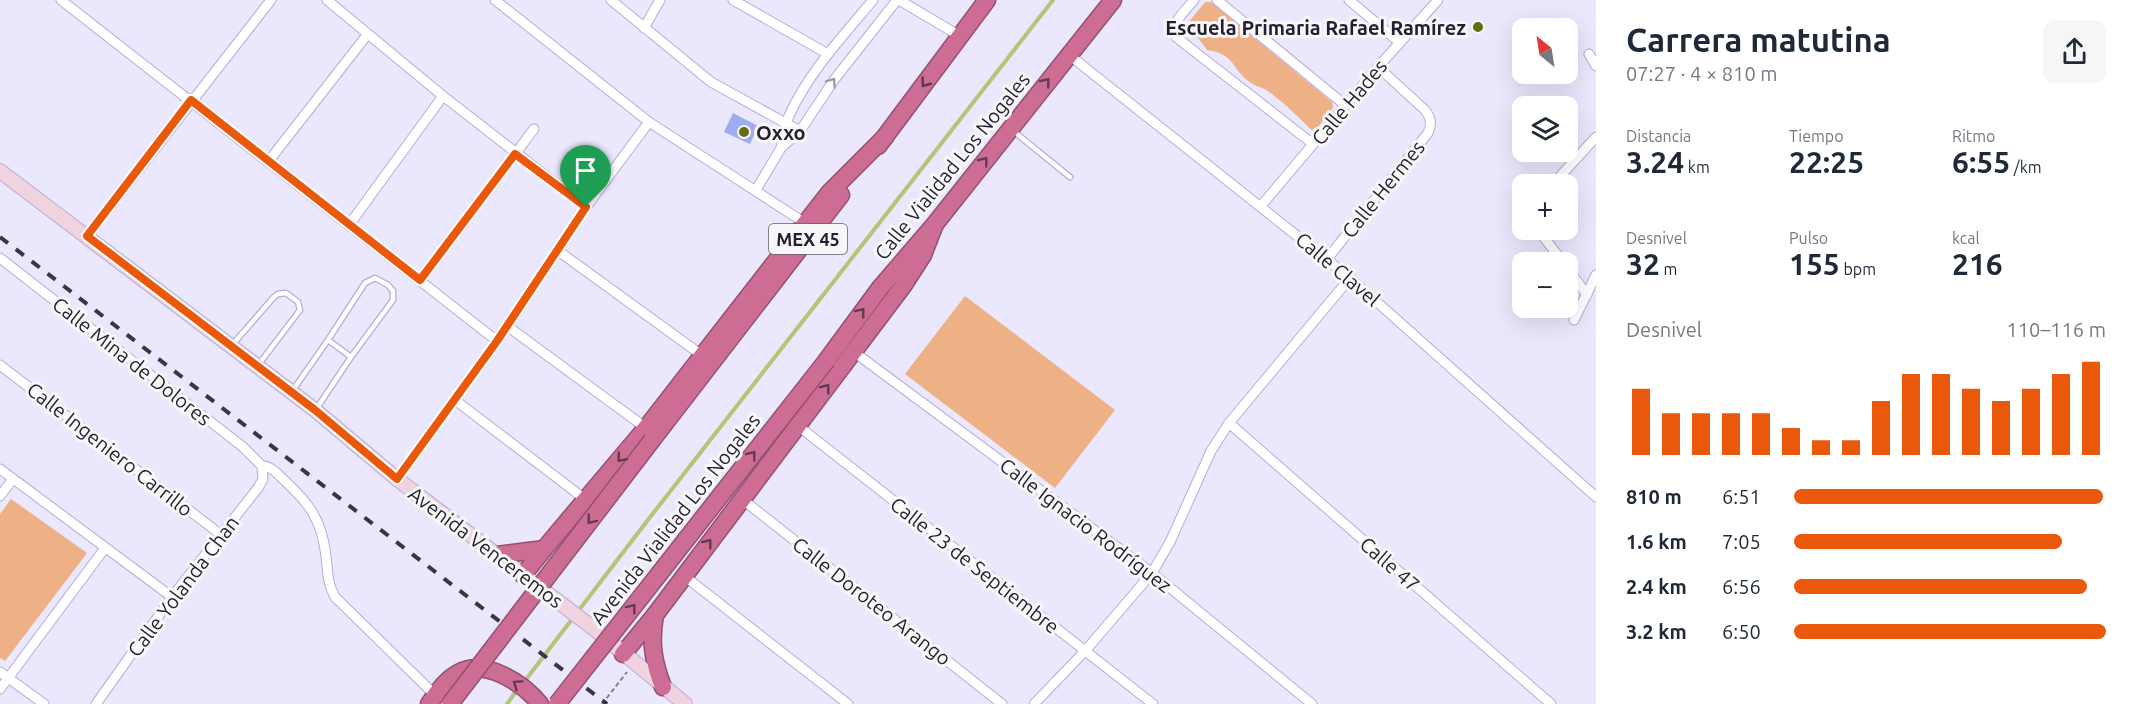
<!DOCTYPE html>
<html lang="es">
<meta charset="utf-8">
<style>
:root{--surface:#fff;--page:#f6f6f7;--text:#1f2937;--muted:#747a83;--accent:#ea580c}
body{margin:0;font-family:Ubuntu,sans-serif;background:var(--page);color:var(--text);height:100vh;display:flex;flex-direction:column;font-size:22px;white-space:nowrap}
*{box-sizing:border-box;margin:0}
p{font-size:20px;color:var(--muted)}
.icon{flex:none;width:33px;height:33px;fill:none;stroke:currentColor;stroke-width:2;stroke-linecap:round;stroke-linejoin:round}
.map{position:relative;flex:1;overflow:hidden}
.drawer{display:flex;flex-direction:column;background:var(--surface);width:540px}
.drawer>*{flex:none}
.needle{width:39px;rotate:330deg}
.controls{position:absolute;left:1512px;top:18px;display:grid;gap:12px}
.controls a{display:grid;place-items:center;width:66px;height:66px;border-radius:12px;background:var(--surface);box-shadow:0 6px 24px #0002;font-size:30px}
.pin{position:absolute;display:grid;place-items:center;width:51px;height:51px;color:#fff;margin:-62px -26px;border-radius:50% 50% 50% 0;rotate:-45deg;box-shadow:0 0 6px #0007}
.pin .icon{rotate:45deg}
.round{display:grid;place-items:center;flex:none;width:63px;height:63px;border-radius:12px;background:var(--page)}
.overview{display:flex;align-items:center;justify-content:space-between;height:102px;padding:0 30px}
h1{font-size:33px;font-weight:700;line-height:45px}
.figures{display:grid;grid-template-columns:repeat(3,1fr);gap:9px;height:102px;padding:6px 30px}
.figures div{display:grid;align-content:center}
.figures b{font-size:30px;font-weight:700}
.figures small{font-size:16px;font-weight:400}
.figures p{font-size:16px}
.chart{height:168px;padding:12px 30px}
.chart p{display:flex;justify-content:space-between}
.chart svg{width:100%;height:108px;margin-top:6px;stroke:var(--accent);stroke-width:6}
ul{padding:0 30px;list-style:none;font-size:20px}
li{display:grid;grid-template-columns:96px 72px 1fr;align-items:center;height:45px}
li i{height:15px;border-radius:8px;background:var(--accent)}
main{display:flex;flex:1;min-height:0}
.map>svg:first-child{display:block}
.green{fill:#eeb085}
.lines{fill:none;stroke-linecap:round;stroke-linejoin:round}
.stream{stroke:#b7c376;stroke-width:4}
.building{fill:#a0acf1}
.lane-casing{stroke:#b7abdd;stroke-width:7}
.street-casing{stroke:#b7abdd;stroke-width:11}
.secondary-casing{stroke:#b7abdd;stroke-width:16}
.highway-casing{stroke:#925171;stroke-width:19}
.path{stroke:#837f93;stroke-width:2;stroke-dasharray:4.5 3;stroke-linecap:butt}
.lane{stroke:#fff;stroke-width:4.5}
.street{stroke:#fff;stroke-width:9}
.secondary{stroke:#f0d3df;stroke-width:14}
.highway{stroke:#ce6d94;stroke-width:16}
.rail{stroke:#393447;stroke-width:4;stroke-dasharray:10 10;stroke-linecap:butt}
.highway-bridge-casing{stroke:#925171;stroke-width:19;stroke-linecap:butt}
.highway-bridge{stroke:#ce6d94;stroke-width:16}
.oneway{stroke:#9c9aa2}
.oneway2{stroke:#5f3a54}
.route-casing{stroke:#fff;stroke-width:12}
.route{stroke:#ea580c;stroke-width:8}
.poi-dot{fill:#626c13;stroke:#f7f7f7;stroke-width:2}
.labels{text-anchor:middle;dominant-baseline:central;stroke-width:6;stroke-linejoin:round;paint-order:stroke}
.shield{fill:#f7f7f7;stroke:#635f6c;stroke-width:1.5}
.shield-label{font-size:18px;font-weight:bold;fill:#231e31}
.poi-label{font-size:20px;font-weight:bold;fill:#231e31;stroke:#f7f7f7;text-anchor:end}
.street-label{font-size:20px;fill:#231e31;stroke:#f7f7f7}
</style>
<main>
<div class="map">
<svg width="1596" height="704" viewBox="0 0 1596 704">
<rect width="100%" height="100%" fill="#ebe7fc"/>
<g class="green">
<path d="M1205,2h6l121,100 1,6 -19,24c-15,-14 -29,-29 -46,-41 -7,-4 -16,-6 -21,-11 -17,-15 -13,-26 -40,-30l-8,-11 -14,-9 3,-7z"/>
<polygon points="965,296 1115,410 1055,488 905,374"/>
<polygon points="11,499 87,553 5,661 0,658 0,514"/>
</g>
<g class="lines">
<g class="stream">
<polyline points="524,682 644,525 1053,0"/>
<polyline points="507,704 517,690"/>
</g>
</g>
<polygon class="building" points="733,113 758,126 750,144 724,132"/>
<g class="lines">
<defs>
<g id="lane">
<polyline points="1012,130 1070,177"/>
<polyline points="328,340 365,283 375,278 388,285 393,291 393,300 351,357"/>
<polyline points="233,344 274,297 278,294 286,293 298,302 300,310 259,364"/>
<polyline points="293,390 328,340 351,357 317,408"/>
</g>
<g id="street">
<polyline points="61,0 497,341"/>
<polyline points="327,0 443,96 586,207"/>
<polyline points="495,0 649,122 805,223"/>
<polyline points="611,0 711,82 800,131"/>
<polyline points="733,0 828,54"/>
<polyline points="899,0 960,36"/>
<path d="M1194,0c-8,10 -25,24 -18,37l137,107"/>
<polyline points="1217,0 1345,105"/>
<polyline points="1349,0 1399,42"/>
<polyline points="644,28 660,0"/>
<polyline points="1068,54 1350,278 1596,497"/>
<polyline points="1589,54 1596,66"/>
<path d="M781,148c2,-11 4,-22 8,-32 19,-43 54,-80 84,-116"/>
<polyline points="268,162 367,35"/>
<polyline points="1553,184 1596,137"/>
<polyline points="756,190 781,148 800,131 834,80 897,0"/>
<polyline points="1261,206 1378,67 1438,0"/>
<polyline points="349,225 443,96"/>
<polyline points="1538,230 1563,262"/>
<polyline points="87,236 271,0"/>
<polyline points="557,250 703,356"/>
<polyline points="0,258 243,447 262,466"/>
<path d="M1327,259l101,-126c4,-9 3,-15 -3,-23l-47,-43"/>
<polyline points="1568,269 1587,295"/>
<polyline points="420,280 534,129"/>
<polyline points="1574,320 1596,275"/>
<polyline points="507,326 646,428"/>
<polyline points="854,352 1152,573 1312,704"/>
<polyline points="0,365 220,534"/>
<polyline points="455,400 586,500"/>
<polyline points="1229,423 1551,704"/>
<polyline points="797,425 1153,704"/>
<path d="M262,466c10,0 16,9 23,15 25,23 37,40 41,75 2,16 1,27 9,41l100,98"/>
<polyline points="0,469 172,597"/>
<polyline points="397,479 497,341 586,207 649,122"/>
<polyline points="0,496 13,479"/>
<polyline points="742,499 1002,704"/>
<polyline points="683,575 848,704"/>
<polyline points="0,672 44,704"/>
<polyline points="0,689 105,548"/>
<polyline points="96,704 172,597 258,488 263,479 262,466"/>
<polyline points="1034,704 1085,651 1152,573 1170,542 1211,451 1229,423 1350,278"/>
</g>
<polyline id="secondary" points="0,171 315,410 397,479 597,631 685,704"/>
<g id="highway">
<polyline points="878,146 987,0"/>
<polyline points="827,360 880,288 935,224 1113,0"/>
<polyline points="652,440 841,195"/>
<polyline points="497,555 544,549 646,428 829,193 885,137"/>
<polyline points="523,575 544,549"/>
<polyline points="623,654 655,615"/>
<path d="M663,687c-10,-26 -13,-45 -8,-72l248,-329 20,-31 12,-31"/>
<path d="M429,704c8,-11 16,-24 29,-31 27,-15 65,10 82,31"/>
</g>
</defs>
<use href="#lane" class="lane-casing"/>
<use href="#street" class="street-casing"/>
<use href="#secondary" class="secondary-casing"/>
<use href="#highway" class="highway-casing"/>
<polyline class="path" points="602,704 627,672"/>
<use href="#lane" class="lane"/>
<use href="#street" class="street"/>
<use href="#secondary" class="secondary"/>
<use href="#highway" class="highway"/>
<polyline class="rail" points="0,237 607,704"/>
<defs>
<g id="highway-bridge">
<polyline points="450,704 652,440"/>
<polyline points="557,704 827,360"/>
</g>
</defs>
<use href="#highway-bridge" class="highway-bridge-casing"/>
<use href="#highway-bridge" class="highway-bridge"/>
</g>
<defs><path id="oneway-chevron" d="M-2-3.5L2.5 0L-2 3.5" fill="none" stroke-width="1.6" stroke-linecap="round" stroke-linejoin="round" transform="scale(1.5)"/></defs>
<use class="oneway" href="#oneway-chevron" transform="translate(832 82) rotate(-55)"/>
<g class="oneway2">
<use href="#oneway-chevron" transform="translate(1046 82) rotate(-52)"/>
<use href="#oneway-chevron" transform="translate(925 83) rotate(127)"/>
<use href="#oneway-chevron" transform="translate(984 161) rotate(-52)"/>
<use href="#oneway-chevron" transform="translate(861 312) rotate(-52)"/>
<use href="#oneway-chevron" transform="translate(826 388) rotate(-52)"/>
<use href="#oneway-chevron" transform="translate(752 455) rotate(-52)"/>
<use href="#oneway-chevron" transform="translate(621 458) rotate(130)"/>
<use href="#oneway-chevron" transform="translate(591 520) rotate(128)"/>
<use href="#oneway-chevron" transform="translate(708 543) rotate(-52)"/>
<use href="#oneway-chevron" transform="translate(632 608) rotate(-52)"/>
<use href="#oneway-chevron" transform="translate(517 684) rotate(-145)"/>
</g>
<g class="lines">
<defs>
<polygon id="route" points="191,100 420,280 515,154 586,207 497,341 397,479 315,410 87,236"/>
</defs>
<use href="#route" class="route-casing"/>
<use href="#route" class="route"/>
</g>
<g class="poi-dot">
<circle cx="1478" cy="27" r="6"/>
<circle cx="744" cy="132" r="6"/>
</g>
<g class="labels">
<rect class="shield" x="769" y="224" width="78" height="30" rx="4.5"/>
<g class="shield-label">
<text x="808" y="239">MEX 45</text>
</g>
<g class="poi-label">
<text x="1466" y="27">Escuela Primaria Rafael Ramírez</text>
<text x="756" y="132" text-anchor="start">Oxxo</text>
</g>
<g class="street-label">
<text transform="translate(1349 102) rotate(-50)">Calle Hades</text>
<text transform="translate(952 166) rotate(-51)">Calle Vialidad Los Nogales</text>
<text transform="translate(1383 189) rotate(-51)">Calle Hermes</text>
<text transform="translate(1338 269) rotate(40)">Calle Clavel</text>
<text transform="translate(132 361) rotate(38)">Calle Mina de Dolores</text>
<text transform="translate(110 449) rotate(38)">Calle Ingeniero Carrillo</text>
<text transform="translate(675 519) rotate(-52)">Avenida Vialidad Los Nogales</text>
<text transform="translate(1086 525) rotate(37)">Calle Ignacio Rodríguez</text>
<text transform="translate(486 547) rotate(37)">Avenida Venceremos</text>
<text transform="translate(1390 564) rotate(41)">Calle 47</text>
<text transform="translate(975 565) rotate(38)">Calle 23 de Septiembre</text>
<text transform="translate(183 586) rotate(-53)">Calle Yolanda Chan</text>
<text transform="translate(872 601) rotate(38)">Calle Doroteo Arango</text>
</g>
</g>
</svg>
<div class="controls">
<a><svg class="needle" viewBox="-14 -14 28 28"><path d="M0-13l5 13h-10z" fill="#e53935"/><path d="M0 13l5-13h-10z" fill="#747a83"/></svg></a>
<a><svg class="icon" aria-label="layers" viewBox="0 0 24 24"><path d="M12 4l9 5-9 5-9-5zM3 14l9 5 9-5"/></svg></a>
<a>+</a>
<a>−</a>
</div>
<div class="pin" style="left:586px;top:207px;background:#1e9e55"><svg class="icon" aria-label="arrive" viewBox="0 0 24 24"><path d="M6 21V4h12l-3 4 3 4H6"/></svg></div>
</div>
<section class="drawer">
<div class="overview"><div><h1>Carrera matutina</h1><p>07:27 · 4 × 810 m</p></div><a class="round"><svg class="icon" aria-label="share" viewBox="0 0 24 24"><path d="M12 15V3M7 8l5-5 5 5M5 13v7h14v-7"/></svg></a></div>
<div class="figures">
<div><p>Distancia</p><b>3.24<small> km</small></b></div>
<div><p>Tiempo</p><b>22:25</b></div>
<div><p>Ritmo</p><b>6:55<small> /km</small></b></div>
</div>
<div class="figures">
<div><p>Desnivel</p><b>32<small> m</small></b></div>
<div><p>Pulso</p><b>155<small> bpm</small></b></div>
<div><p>kcal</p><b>216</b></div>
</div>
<div class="chart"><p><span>Desnivel</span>110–116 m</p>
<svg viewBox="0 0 160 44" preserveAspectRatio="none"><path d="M5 44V17M15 44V27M25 44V27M35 44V27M45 44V27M55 44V33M65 44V38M75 44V38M85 44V22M95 44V11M105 44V11M115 44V17M125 44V22M135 44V17M145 44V11M155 44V6"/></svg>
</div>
<ul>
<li><b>810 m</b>6:51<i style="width:99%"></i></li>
<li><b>1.6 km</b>7:05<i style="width:86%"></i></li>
<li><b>2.4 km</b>6:56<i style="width:94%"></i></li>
<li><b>3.2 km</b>6:50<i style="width:100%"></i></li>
</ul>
</section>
</main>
